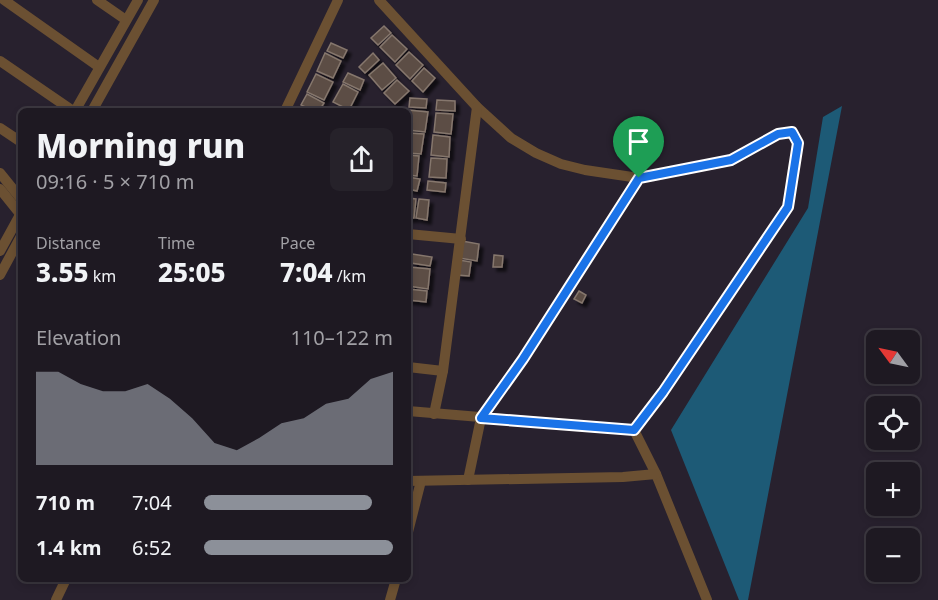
<!DOCTYPE html>
<meta charset="utf-8">
<style>
:root{--surface:#1e1922;--page:#26222a;--text:#f1f3f6;--muted:#a1a0a5;--line:#3c3840;--accent:#8c9099}
body{margin:0;font-family:"Noto Sans",sans-serif;background:var(--page);color:var(--text);height:100vh;display:flex;flex-direction:column;font-size:22px;white-space:nowrap}
*{box-sizing:border-box;margin:0}
p{font-size:20px;color:var(--muted)}
.icon{flex:none;width:33px;height:33px;fill:none;stroke:currentColor;stroke-width:2;stroke-linecap:round;stroke-linejoin:round}
.map{position:relative;flex:1;overflow:hidden}
.details{position:absolute;left:18px;top:108px;width:393px;height:474px;display:flex;flex-direction:column;background:var(--surface);border-radius:9px;box-shadow:0 3px 9px #0003,0 0 0 2px var(--line)}
.details>*{flex:none}
.needle{width:39px;rotate:303deg}
.controls{position:absolute;left:866px;top:330px;display:grid;gap:12px}
.controls a{display:grid;place-items:center;width:54px;height:54px;border-radius:9px;background:var(--surface);box-shadow:0 3px 9px #0003,0 0 0 2px var(--line);font-size:30px}
.pin{position:absolute;display:grid;place-items:center;width:51px;height:51px;color:#fff;margin:-62px -26px;border-radius:50% 50% 50% 0;rotate:-45deg;box-shadow:0 0 6px #0007}
.pin .icon{rotate:45deg}
.round{display:grid;place-items:center;flex:none;width:63px;height:63px;border-radius:9px;background:var(--page)}
.overview{display:flex;align-items:center;justify-content:space-between;height:102px;padding:0 18px}
h1{font-size:33px;font-weight:800;line-height:45px}
.metrics{display:grid;grid-template-columns:repeat(3,1fr);gap:9px;height:102px;padding:6px 18px}
.metrics div{display:grid;align-content:center}
.metrics b{font-size:26px;font-weight:800}
.metrics small{font-size:16px;font-weight:400}
.metrics p{font-size:16px}
.chart{height:168px;padding:12px 18px}
.chart p{display:flex;justify-content:space-between}
.chart svg{width:100%;height:108px;margin-top:6px;fill:var(--accent);opacity:.7}
ul{padding:0 18px;list-style:none;font-size:20px}
li{display:grid;grid-template-columns:96px 72px 1fr;align-items:center;height:45px}
li i{height:15px;border-radius:8px;background:var(--accent)}
.map>svg:first-child{display:block}
.water{fill:#1d5a76}
.building{fill:#5b4d44;stroke:#86776d;stroke-width:1.5;filter:url(#shadow)}
.lines{fill:none;stroke-linecap:round;stroke-linejoin:round}
.street{stroke:#6b5032;stroke-width:10}
.route-casing{stroke:#fff;stroke-width:12}
.route{stroke:#1a73e8;stroke-width:8}
</style>
<div class="map">
<svg width="938" height="600" viewBox="0 0 938 600">
<defs>
<filter id="shadow"><feDropShadow dx="4" dy="4" stdDeviation="1.5" flood-color="#0009"/></filter>
</defs>
<rect width="100%" height="100%" fill="#28212e"/>
<polygon class="water" points="842,106 748,600 739,600 671,430 808,208 823,117"/>
<g class="building">
<polygon points="384,26 391,33 378,45 371,38"/>
<polygon points="392,35 407,49 395,62 380,47"/>
<polygon points="331,43 347,50 343,58 327,51"/>
<polygon points="409,52 423,65 410,79 396,65"/>
<polygon points="325,53 341,61 333,78 317,71"/>
<polygon points="373,53 379,60 365,73 359,67"/>
<polygon points="383,63 396,78 382,90 369,75"/>
<polygon points="424,68 435,78 423,92 412,81"/>
<polygon points="348,73 364,80 360,90 343,82"/>
<polygon points="316,74 333,82 324,100 307,92"/>
<polygon points="397,80 409,91 395,104 384,93"/>
<polygon points="343,84 358,92 349,110 333,102"/>
<polygon points="307,94 324,103 319,111 314,111 301,105"/>
<polygon points="410,98 427,99 426,108 409,107"/>
<polygon points="437,100 455,101 455,111 436,110"/>
<polygon points="408,110 428,112 425,132 408,130"/>
<polygon points="436,113 453,114 451,134 434,132"/>
<polygon points="408,133 424,134 421,154 408,153"/>
<polygon points="433,135 450,137 449,157 431,155"/>
<polygon points="408,155 419,156 417,176 408,175"/>
<polygon points="431,158 447,159 446,178 429,177"/>
<polygon points="408,177 420,179 417,191 408,189"/>
<polygon points="428,181 446,183 445,192 427,190"/>
<polygon points="408,198 416,199 414,218 408,218"/>
<polygon points="419,199 429,200 427,220 416,218"/>
<polygon points="462,241 479,244 477,261 459,258"/>
<polygon points="412,254 432,257 430,266 411,263"/>
<polygon points="494,255 503,256 502,267 493,267"/>
<polygon points="459,260 471,262 469,276 457,275"/>
<polygon points="409,267 430,269 428,289 408,286"/>
<polygon points="408,289 427,291 426,302 408,300"/>
<polygon points="579,291 586,295 582,303 574,299"/>
</g>
<g class="lines">
<g class="street">
<polyline points="4,0 99,67"/>
<polyline points="97,0 126,20"/>
<polyline points="379,0 477,107 511,138 536,153 561,164 585,170 639,178 731,160 778,134 792,132 798,143 788,207 663,392 634,430"/>
<polyline points="0,61 73,111"/>
<polyline points="75,111 138,0"/>
<polyline points="92,111 154,0"/>
<polyline points="285,111 338,0"/>
<polyline points="0,128 21,142"/>
<polyline points="0,173 21,199"/>
<polyline points="0,189 21,215"/>
<polyline points="408,234 461,239"/>
<polyline points="0,251 21,213"/>
<polyline points="0,275 21,236"/>
<polyline points="408,367 443,371"/>
<polyline points="408,411 634,430"/>
<polyline points="434,414 443,371 477,107"/>
<polyline points="634,430 656,474 707,600"/>
<polyline points="468,480 481,418 523,359 639,178"/>
<polyline points="408,481 623,477 656,474"/>
<polyline points="408,532 421,481"/>
<polyline points="56,600 66,579"/>
<polyline points="390,600 396,579"/>
</g>
</g>
<g class="lines">
<defs>
<polygon id="route" points="792,132 798,143 788,207 663,392 634,430 481,418 523,359 639,178 731,160 778,134"/>
</defs>
<use href="#route" class="route-casing"/>
<use href="#route" class="route"/>
</g>
</svg>
<div class="controls">
<a><svg class="needle" viewBox="-14 -14 28 28"><path d="M0-13l5 13h-10z" fill="#e53935"/><path d="M0 13l5-13h-10z" fill="#a1a0a5"/></svg></a>
<a><svg class="icon" aria-label="locate" viewBox="0 0 24 24"><circle cx="12" cy="12" r="6"/><path d="M12 2v4M12 18v4M2 12h4M18 12h4"/></svg></a>
<a>+</a>
<a>−</a>
</div>
<div class="pin" style="left:639px;top:178px;background:#1e9e55"><svg class="icon" aria-label="arrive" viewBox="0 0 24 24"><path d="M6 21V4h12l-3 4 3 4H6"/></svg></div>
<section class="details">
<div class="overview"><div><h1>Morning run</h1><p>09:16 · 5 × 710 m</p></div><a class="round"><svg class="icon" aria-label="share" viewBox="0 0 24 24"><path d="M12 15V3M7 8l5-5 5 5M5 13v7h14v-7"/></svg></a></div>
<div class="metrics">
<div><p>Distance</p><b>3.55<small> km</small></b></div>
<div><p>Time</p><b>25:05</b></div>
<div><p>Pace</p><b>7:04<small> /km</small></b></div>
</div>
<div class="chart"><p><span>Elevation</span>110–122 m</p>
<svg viewBox="0 0 160 44" preserveAspectRatio="none"><path d="M0 44V6L10 6L20 11L30 14L40 14L50 11L60 17L70 25L80 35L90 38L100 33L110 27L120 25L130 19L140 17L150 9L160 6V44z"/></svg>
</div>
<ul>
<li><b>710 m</b>7:04<i style="width:89%"></i></li>
<li><b>1.4 km</b>6:52<i style="width:100%"></i></li>
</ul>
</section>
</div>
